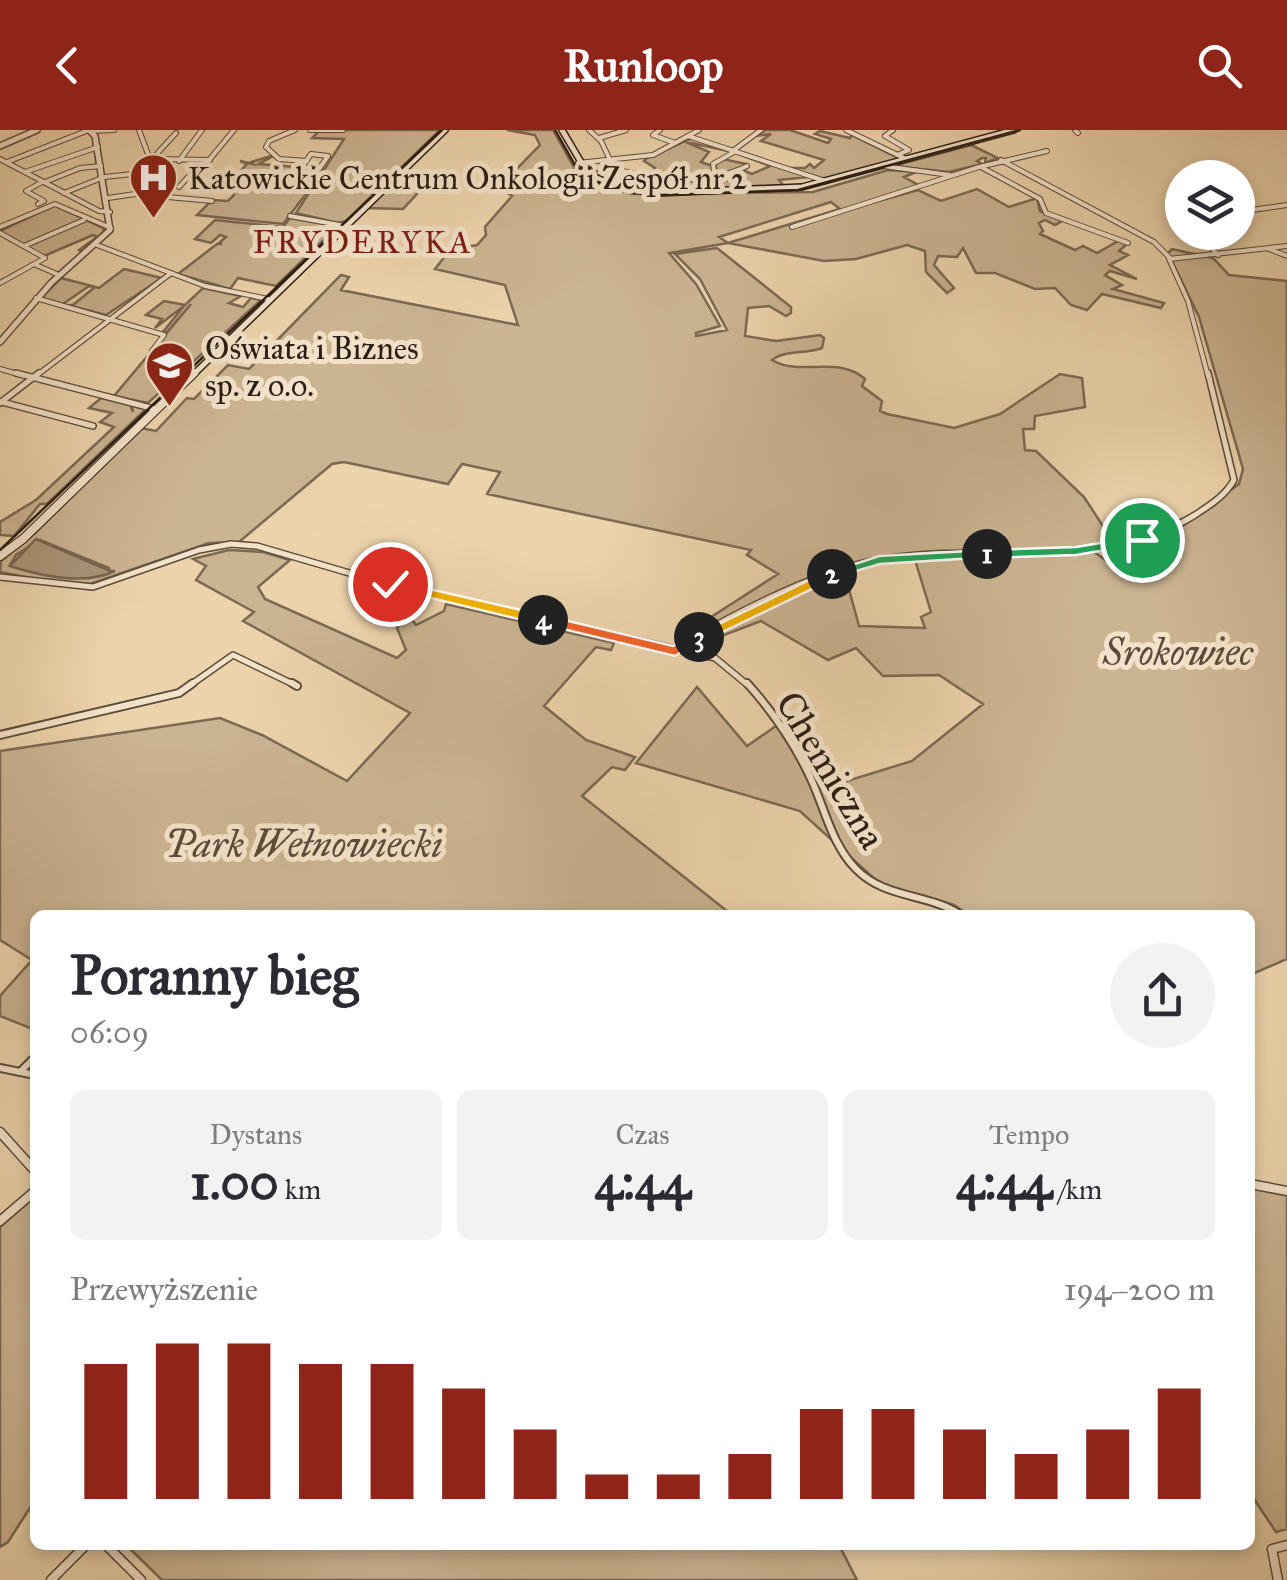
<!DOCTYPE html>
<html lang="pl">
<meta charset="utf-8">
<style>
:root{--surface:#fff;--page:#f2f2f3;--text:#2b2b33;--muted:#7c7c81;--accent:#8f2418}
body{margin:0;font-family:"IM FELL Great Primer",serif;background:var(--page);color:var(--text);height:100vh;display:flex;flex-direction:column;font-size:38px;white-space:nowrap}
*{box-sizing:border-box;margin:0}
p{font-size:32px;color:var(--muted)}
.icon{flex:none;width:55px;height:55px;fill:none;stroke:currentColor;stroke-width:2;stroke-linecap:round;stroke-linejoin:round}
.map{position:relative;flex:1;overflow:hidden}
.side{position:absolute;left:30px;top:780px;width:1225px;height:640px;display:flex;flex-direction:column;background:var(--surface);border-radius:15px;box-shadow:0 5px 15px #0003}
.side>*{flex:none}
.controls{position:absolute;left:1165px;top:30px;display:grid;gap:20px}
.controls a{display:grid;place-items:center;width:90px;height:90px;border-radius:50%;background:var(--surface);box-shadow:0 5px 15px #0003;font-size:50px}
.pin{position:absolute;display:grid;place-items:center;width:85px;height:85px;color:#fff;margin:-42px;border:5px solid #fff;border-radius:50%;box-shadow:0 2px 10px #0007}
.km{position:absolute;width:50px;height:50px;margin:-25px;border-radius:50%;background:#222;color:#fff;font-size:28px;line-height:50px;text-align:center}
.round{display:grid;place-items:center;flex:none;width:105px;height:105px;border-radius:52px;background:var(--page)}
.summary{display:flex;align-items:center;justify-content:space-between;height:170px;padding:0 40px}
h1{font-size:55px;font-weight:700;line-height:75px}
.figures{display:grid;grid-template-columns:repeat(3,1fr);gap:15px;height:170px;padding:10px 40px}
.figures div{display:grid;align-content:center;border-radius:15px;background:var(--page);text-align:center}
.figures b{font-size:50px;font-weight:700}
.figures small{font-size:28px;font-weight:400}
.figures p{font-size:28px}
.chart{height:280px;padding:20px 40px}
.chart p{display:flex;justify-content:space-between}
.chart svg{width:100%;height:180px;margin-top:10px;stroke:var(--accent);stroke-width:6}
header{display:flex;justify-content:space-between;align-items:center;height:130px;padding:0 40px;background:var(--accent);color:#fff;font-size:45px;font-weight:700}
.map>svg:first-child{display:block}
.green{fill:#cbb492;stroke:#7b6954;stroke-width:2.5;fill-rule:evenodd}
.water{fill:#aa9579;stroke:#776551;stroke-width:2.5}
.lines{fill:none;stroke-linecap:round;stroke-linejoin:round}
.minor-far3-casing{stroke:#5b4b3b;stroke-width:6}
.minor-far2-casing{stroke:#5b4b3b;stroke-width:8}
.minor-far1-casing{stroke:#5b4b3b;stroke-width:10}
.minor-casing{stroke:#5b4b3b;stroke-width:11}
.tertiary-casing{stroke:#5b4b3b;stroke-width:8}
.secondary-far1-casing{stroke:#2b1e15;stroke-width:8}
.secondary-casing{stroke:#2b1e15;stroke-width:10}
.minor-far3{stroke:#f3e2c9;stroke-width:4}
.minor-far2{stroke:#f3e2c9;stroke-width:5}
.minor-far1{stroke:#f3e2c9;stroke-width:6}
.minor{stroke:#f3e2c9;stroke-width:8}
.tertiary{stroke:#f3e2c9;stroke-width:5}
.secondary-far1{stroke:#f3e2c9;stroke-width:5}
.secondary{stroke:#f3e2c9;stroke-width:8}
.tram{stroke:#2b1e15;stroke-width:2.5}
.split-1{fill:#22a559;stroke:#fff;stroke-width:2.5}
.split-2{fill:#22a559;stroke:#fff;stroke-width:2.5}
.split-3{fill:#f5b400;stroke:#fff;stroke-width:2.5}
.split-4{fill:#f0652b;stroke:#fff;stroke-width:2.5}
.split-5{fill:#f5b400;stroke:#fff;stroke-width:2.5}
.labels{text-anchor:middle;dominant-baseline:central;stroke-width:10;stroke-linejoin:round;paint-order:stroke}
.far-poi-label{font-size:32px;fill:#2b1e15;stroke:#f3e2c9;text-anchor:start}
.far-neighbourhood-label{font-size:32px;letter-spacing:2.5px;fill:#7a1f14;stroke:#f3e2c9}
.park-label{font-size:38px;font-style:italic;fill:#5b4b3a;stroke:#f3e2c9}
.street-label{font-size:38px;fill:#2b1e15;stroke:#f3e2c9}
</style>
<header><svg class="icon" aria-label="back" viewBox="0 0 24 24"><path d="M15 5l-7 7 7 7"/></svg>Runloop<svg class="icon" aria-label="search" viewBox="0 0 24 24"><circle cx="10" cy="10" r="6"/><path d="M15 15l6 6"/></svg></header>
<div class="map">
<svg width="1287" height="1450" viewBox="0 0 1287 1450">
<rect width="100%" height="100%" fill="#ecd3ac"/>
<filter id="stains"><feTurbulence type="fractalNoise" baseFrequency=".002" numOctaves="4"/><feColorMatrix values="0 0 0 0 .2 0 0 0 0 .09 0 0 0 0 .02 0 0 0 .5 -.17"/></filter>
<radialGradient id="worn" r=".72"><stop offset=".6" stop-color="#630" stop-opacity="0"/><stop offset="1" stop-color="#630" stop-opacity=".3"/></radialGradient>
<g class="green">
<polygon points="320,0 440,0 346,91 338,93 296,83 344,9 312,8"/>
<path d="M507,0h46l23,41 17,12 39,11 181,-2 75,-22 28,2 -12,5 16,9 -63,21 61,-17 23,11 36,-12 32,18 28,-9 3,13 22,10 -7,4 -10,-5 -6,3 4,8 -3,3 35,16 8,-4 14,7 21,-12 9,3 -8,7 9,4 -18,10 27,14 -27,-8 -5,4 17,10 -9,4 51,14 -3,5 -59,-14 -15,16 -16,-5 -16,-17 -20,1 -40,-16h-19l-13,-25 -6,9 -19,-1 -4,9 20,23 -7,5 -21,-21 -1,-21 -18,-6 -51,14 -32,2 -96,-18 -59,10 27,31 24,42 -24,7v3l31,-6 -27,-51 -25,-25 42,-6 74,59v6l-5,3 -17,-10 -21,2 -3,28 31,5 44,-6 4,3 -2,10c-15,6 -38,2 -50,12 27,17 67,-5 93,19l-3,7 20,15 -2,10 7,3 67,14 46,-14 60,-40 22,4 3,29 -50,9 -1,13h-11l2,21 11,1 48,46 32,49 -234,10 -38,15 15,55 66,2 -4,-11 10,-5 -15,-49 5,-5 173,-6 19,13 70,-40 56,-41 4,-15 -44,-152 -31,-64 4,-4 41,9 16,17 58,6v678l-37,16v-60h-282l-14,-10 -74,-21 -80,-73 -164,-48 61,-76 50,59 29,-20 55,60 81,-25 71,-57 -44,-29 -56,1 -27,-28 -28,12 -67,-39 -47,18 -13,-7 -18,3 95,-61 -31,-19 4,-5 -264,-56 13,-22 -38,-8 -14,20 -104,-22 -12,2 -93,78 -30,1 -119,41 -34,-1 -56,-11 1,-11 32,-26 108,-107 15,3 31,-33 7,1 34,-34 21,4 92,-94 8,2 -8,13 177,35 -13,-40 -70,-16 15,-19 27,-5 9,-10 -1,-8 27,-31 -13,-9 41,-42 -5,-10zM831,72l9,7 -112,34 -9,-6zM40,410l69,28 1,3c-31,15 -68,2 -100,-6l6,-10z"/>
<polygon points="766,0 790,0 828,13 831,9 815,4 820,1 850,8 852,5 900,29 825,49 788,38 805,38 810,34 814,38 824,30 761,11 771,4 755,6"/>
<path d="M692,8l41,14 -47,-10 23,10 -8,10 11,4v16l31,-3 -11,-5 -15,4 3,-1 -5,-12 8,-6 23,5 -12,10 9,-4 9,4 18,-8 -34,-13 73,24 -30,3 4,5c-52,3 -162,23 -199,-20l3,-2 4,7 -2,-7 2,6 40,13 3,-3 -9,-4h26l4,-7 -11,-7 3,-3z"/>
<polygon points="971,15 998,28 985,33 986,28 982,28 977,31 982,34 949,42 893,36"/>
<polygon points="275,25 259,34 296,37 300,33 304,33 301,38 324,40 283,94 197,85 212,70 228,71 234,65 233,57 221,62 247,34 240,31 253,34 251,32"/>
<polygon points="396,48 427,53 403,79 366,78"/>
<polygon points="55,75 103,98 104,102 83,122 79,120 97,107 93,105 44,126 0,101"/>
<polygon points="290,88 338,96 276,156 238,148 230,159 178,144 217,114 222,114 219,113 226,107 220,105 211,113 195,109 215,90 283,97"/>
<polygon points="124,139 162,148 106,185 67,175 73,175 95,157 89,156 63,174 41,168 61,148 99,158"/>
<polygon points="203,158 241,166 229,173 243,177 251,168 261,170 148,273 114,266 191,174 166,203 163,202 184,176 155,198 162,189 146,185 164,171 185,175"/>
<polygon points="101,268 130,275 133,282 132,276 146,279 47,374 40,374 14,406 0,405 0,392 36,370 114,297 100,292 112,283 89,278"/>
<polygon points="229,420 263,422 290,430 258,457 265,469 397,528 406,520 397,498 408,484 416,495 444,481 446,474 614,513 611,520 596,517 544,576 586,610 635,627 625,640 612,637 582,666 732,785 35,785 35,900 0,886 0,866 32,830 0,810 0,621 220,588 262,605 347,651 410,583 243,491 254,482 196,450 206,436 193,429"/>
<polygon points="1250,1057 1287,1065 1287,1399 1276,1402 1250,1363"/>
<polygon points="35,1066 35,1370 8,1412 0,1417 0,1097"/>
<polygon points="126,1415 839,1415 857,1450 162,1450"/>
</g>
<path class="water" d="M36,409l74,32h5c-31,15 -74,5 -105,-5z"/>
<g class="lines">
<defs>
<g id="minor-far3">
<polyline points="295,0 269,11 266,17 279,29 307,31"/>
<polyline points="310,0 343,0"/>
<polyline points="589,0 601,11 610,30"/>
<polyline points="660,0 653,5 675,13"/>
<polyline points="846,0 906,29"/>
<polyline points="893,0 885,6 909,20 897,25"/>
<polyline points="1075,0 1078,3"/>
<polyline points="90,1 114,0"/>
<polyline points="688,6 825,51"/>
<polyline points="599,8 626,0"/>
<polyline points="734,20 761,0"/>
<polygon points="311,24 328,26 319,39 302,37"/>
<polyline points="153,28 176,3"/>
<polyline points="0,29 99,81 110,82"/>
<polyline points="153,29 210,30"/>
<path d="M606,30l3,7c45,14 94,20 138,-1"/>
<polyline points="1001,30 1154,112 1170,128"/>
<polyline points="179,31 202,0"/>
<polyline points="7,32 89,0"/>
<polyline points="578,33 653,25 699,0"/>
<polyline points="883,36 950,45"/>
<polyline points="981,37 1040,69 1046,83 1128,113"/>
<polyline points="25,42 98,17"/>
<polyline points="715,47 713,34 734,22"/>
<polyline points="45,52 80,38 101,36"/>
<polyline points="179,57 188,47 195,47 234,0"/>
<polyline points="64,63 104,47 142,43 152,35 139,0"/>
<polyline points="108,68 135,64 212,71"/>
<polyline points="38,74 44,71 26,61 42,52"/>
<polyline points="1238,82 1287,75"/>
<polyline points="290,86 345,96"/>
<polyline points="0,97 55,74 111,98"/>
<polyline points="792,97 979,37 1047,21"/>
<polyline points="1196,102 1218,125"/>
<polyline points="0,103 45,128 0,153"/>
<polyline points="97,115 205,156 268,169"/>
<polyline points="24,116 84,90"/>
<polyline points="1269,119 1287,126"/>
<polyline points="36,135 59,145"/>
<polyline points="36,168 164,205 152,221"/>
<polyline points="0,239 25,246"/>
<polyline points="36,246 171,143"/>
<polyline points="1208,246 1188,171 1169,129 1287,116"/>
</g>
<g id="minor-far2">
<polyline points="16,243 155,279"/>
<polyline points="2,272 93,296"/>
<polyline points="0,273 39,243"/>
<polyline points="0,447 93,457 199,420 231,414 257,416 380,452 715,528 749,556"/>
<path d="M675,521c47,-33 137,-77 193,-89 110,-24 226,15 327,-47 15,-10 30,-19 39,-35l-26,-107"/>
<polyline points="189,556 233,525 297,556"/>
</g>
<g id="minor-far1">
<polyline points="292,553 297,556"/>
<path d="M747,553c26,29 48,61 64,96 14,30 21,66 45,90 29,30 72,24 105,46"/>
<polyline points="0,605 179,563 193,553"/>
<polyline points="0,938 35,945"/>
<polyline points="21,941 35,927"/>
</g>
<g id="minor">
<polyline points="0,1002 35,1041"/>
<polyline points="1250,1054 1287,1061"/>
<polyline points="0,1091 35,1061"/>
<polyline points="106,1415 141,1450"/>
<polyline points="51,1450 86,1415"/>
<polyline points="1278,1450 1272,1419 1287,1415"/>
</g>
<g id="tertiary">
<polyline points="0,16 37,0"/>
<polyline points="0,212 51,153 110,100 95,6 89,0"/>
</g>
<g id="secondary-far1">
<polyline points="562,0 588,44 619,58 657,63 802,57 1014,0"/>
<polyline points="192,246 445,0"/>
</g>
<polyline id="secondary" points="0,426 23,409 194,243"/>
</defs>
<use href="#minor-far3" class="minor-far3-casing"/>
<use href="#minor-far2" class="minor-far2-casing"/>
<use href="#minor-far1" class="minor-far1-casing"/>
<use href="#minor" class="minor-casing"/>
<use href="#tertiary" class="tertiary-casing"/>
<use href="#secondary-far1" class="secondary-far1-casing"/>
<use href="#secondary" class="secondary-casing"/>
<use href="#minor-far3" class="minor-far3"/>
<use href="#minor-far2" class="minor-far2"/>
<use href="#minor-far1" class="minor-far1"/>
<use href="#minor" class="minor"/>
<use href="#tertiary" class="tertiary"/>
<use href="#secondary-far1" class="secondary-far1"/>
<use href="#secondary" class="secondary"/>
<g class="tram">
<polyline points="555,0 576,37 590,49 623,61 661,65 798,60 1020,0"/>
<polyline points="0,420 442,0"/>
</g>
</g>
<polygon class="split-1" points="1142,406 1149,410 1147,413 1076,425 987,428 980,424 987,420 1076,417"/>
<polygon class="split-2" points="987,420 991,421 991,427 880,434 832,448 825,444 879,426"/>
<polygon class="split-3" points="832,439 837,440 837,447 704,511 692,507"/>
<polygon class="split-4" points="543,485 673,516 699,503 706,507 675,526 538,493 536,490"/>
<polygon class="split-5" points="390,450 543,485 550,490 543,495 385,457 383,454"/>
<defs>
<symbol id="hospital-pin" viewBox="-11 -11 22 30"><path d="M0 17L-7.5 6A9.5 9.5 0 1 1 7.5 6Z" fill="#8f2418" stroke="#f3e2c9"/><path d="M-5-5h3v3.5h4V-5h3V5h-3V1.5h-4V5h-3Z" fill="#fff"/></symbol>
<symbol id="university-pin" viewBox="-11 -11 22 30"><path d="M0 17L-7.5 6A9.5 9.5 0 1 1 7.5 6Z" fill="#8f2418" stroke="#f3e2c9"/><path d="M0-5L7-2L0 1L-7-2ZM-4 1L0 2.5L4 1V4Q0 6-4 4Z" fill="#fff"/></symbol>
</defs>
<g fill-rule="evenodd">
<use href="#hospital-pin" x="126" y="20" width="55" height="75"/>
<use href="#university-pin" x="142" y="208" width="55" height="75"/>
</g>
<g class="labels">
<g class="far-poi-label">
<text x="188" y="48">Katowickie Centrum Onkologii Zespół nr 2</text>
<text x="205" y="218">Oświata i Biznes<tspan x="205" dy="37">sp. z o.o.</tspan></text>
</g>
<g class="far-neighbourhood-label">
<text x="363" y="112">FRYDERYKA</text>
</g>
<g class="park-label">
<text x="1178" y="522">Srokowiec</text>
<text x="304" y="714">Park Wełnowiecki</text>
</g>
<g class="street-label">
<text transform="translate(831 640) rotate(59)">Chemiczna</text>
</g>
</g>
<rect width="100%" height="100%" filter="url(#stains)"/>
<rect width="100%" height="100%" fill="url(#worn)"/>
</svg>
<div class="controls">
<a><svg class="icon" aria-label="layers" viewBox="0 0 24 24"><path d="M12 4l9 5-9 5-9-5zM3 14l9 5 9-5"/></svg></a>
</div>
<div class="pin" style="left:1142px;top:410px;background:#1e9e55"><svg class="icon" aria-label="arrive" viewBox="0 0 24 24"><path d="M6 21V4h12l-3 4 3 4H6"/></svg></div>
<div class="pin" style="left:390px;top:454px;background:#d93025"><svg class="icon" aria-label="check" viewBox="0 0 24 24"><path d="M5 12l5 5 9-10"/></svg></div>
<b class="km" style="left:987px;top:424px">1</b>
<b class="km" style="left:832px;top:444px">2</b>
<b class="km" style="left:699px;top:507px">3</b>
<b class="km" style="left:543px;top:490px">4</b>
<section class="side">
<div class="summary"><div><h1>Poranny bieg</h1><p>06:09</p></div><a class="round"><svg class="icon" aria-label="share" viewBox="0 0 24 24"><path d="M12 15V3M7 8l5-5 5 5M5 13v7h14v-7"/></svg></a></div>
<div class="figures">
<div><p>Dystans</p><b>1.00<small> km</small></b></div>
<div><p>Czas</p><b>4:44</b></div>
<div><p>Tempo</p><b>4:44<small> /km</small></b></div>
</div>
<div class="chart"><p><span>Przewyższenie</span>194–200 m</p>
<svg viewBox="0 0 160 44" preserveAspectRatio="none"><path d="M5 44V11M15 44V6M25 44V6M35 44V11M45 44V11M55 44V17M65 44V27M75 44V38M85 44V38M95 44V33M105 44V22M115 44V22M125 44V27M135 44V33M145 44V27M155 44V17"/></svg>
</div>
</section>
</div>
